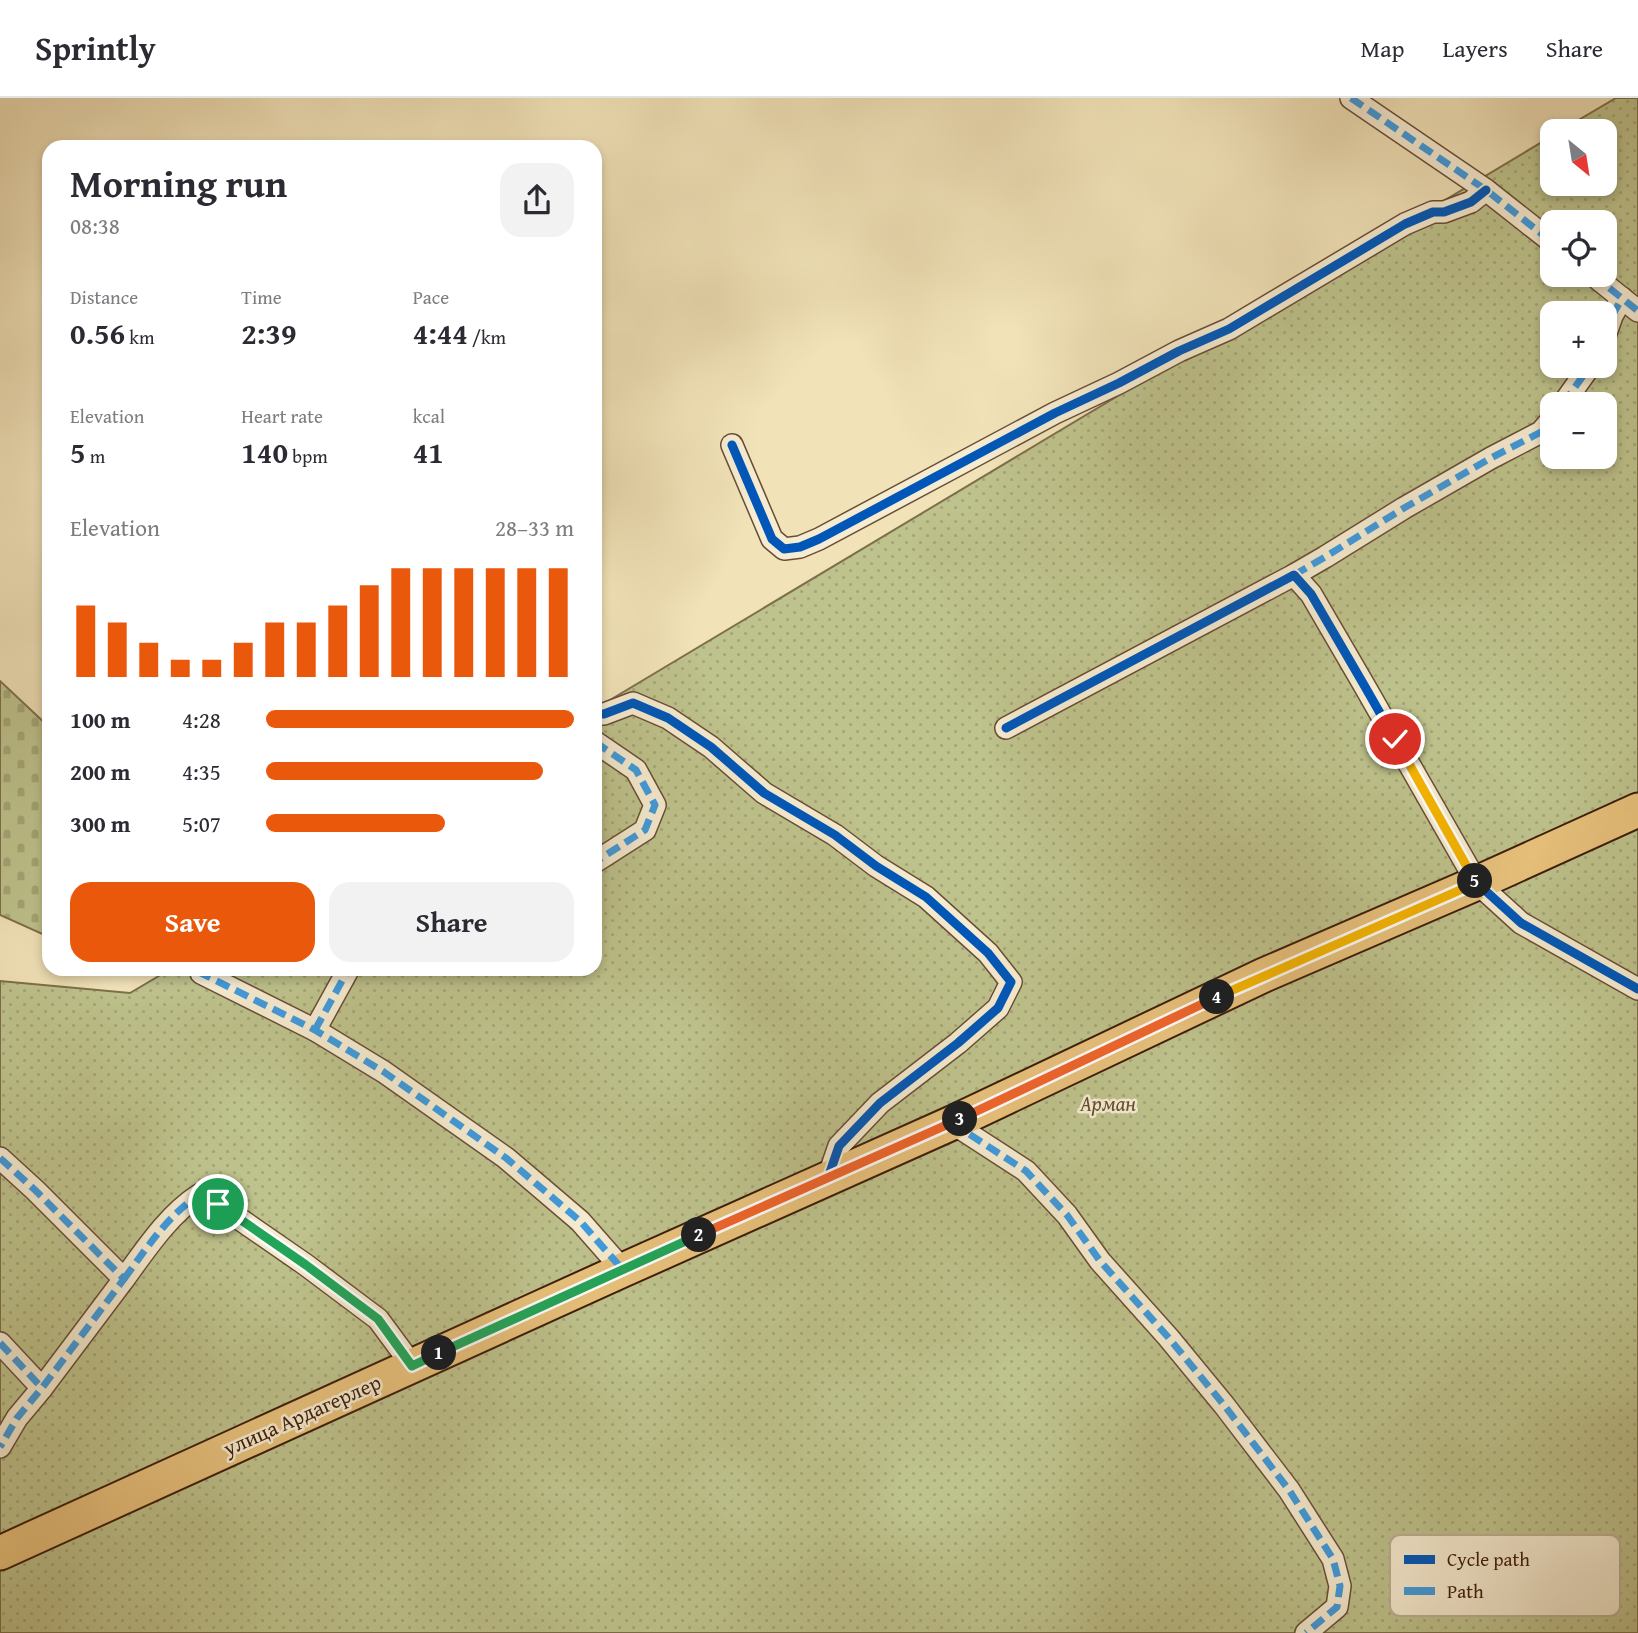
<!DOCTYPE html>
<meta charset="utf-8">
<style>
:root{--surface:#fff;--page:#f2f2f3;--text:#2b2b33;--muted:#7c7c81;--line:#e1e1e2;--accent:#ea580c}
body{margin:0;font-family:"Gentium Book Plus",serif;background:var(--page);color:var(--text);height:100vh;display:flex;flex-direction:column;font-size:26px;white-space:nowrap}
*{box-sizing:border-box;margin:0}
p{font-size:23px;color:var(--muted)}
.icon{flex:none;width:38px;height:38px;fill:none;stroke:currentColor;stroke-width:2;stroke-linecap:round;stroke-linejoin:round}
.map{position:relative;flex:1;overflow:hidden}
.panel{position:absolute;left:42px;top:42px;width:560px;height:836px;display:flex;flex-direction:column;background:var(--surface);border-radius:21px;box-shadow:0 4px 10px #0003}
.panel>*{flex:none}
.needle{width:46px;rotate:150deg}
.controls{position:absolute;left:1540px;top:21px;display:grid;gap:14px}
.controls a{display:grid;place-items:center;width:77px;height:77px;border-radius:14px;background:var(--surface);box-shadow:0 4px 10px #0003;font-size:35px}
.pin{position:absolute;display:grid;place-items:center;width:60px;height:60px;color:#fff;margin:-30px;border:4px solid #fff;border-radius:50%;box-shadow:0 2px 7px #0007}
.km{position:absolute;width:35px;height:35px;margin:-18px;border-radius:50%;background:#222;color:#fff;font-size:19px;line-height:35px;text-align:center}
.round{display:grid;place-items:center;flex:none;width:74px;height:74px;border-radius:21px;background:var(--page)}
.summary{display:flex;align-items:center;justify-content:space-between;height:119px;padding:0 28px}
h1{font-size:38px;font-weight:600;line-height:52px}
.metrics{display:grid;grid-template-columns:repeat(3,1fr);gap:10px;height:119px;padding:7px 28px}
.metrics div{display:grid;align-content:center}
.metrics b{font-size:30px;font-weight:600}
.metrics small{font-size:19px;font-weight:400}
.metrics p{font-size:19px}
.chart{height:196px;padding:14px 28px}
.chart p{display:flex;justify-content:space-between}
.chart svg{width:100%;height:126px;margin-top:7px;stroke:var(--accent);stroke-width:6}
.button{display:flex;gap:14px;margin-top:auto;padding:14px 28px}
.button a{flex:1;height:80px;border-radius:21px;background:var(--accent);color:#fff;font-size:28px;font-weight:600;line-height:80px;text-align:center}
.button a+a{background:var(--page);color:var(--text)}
ul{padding:0 28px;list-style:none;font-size:23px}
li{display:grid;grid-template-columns:112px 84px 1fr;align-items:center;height:52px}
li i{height:18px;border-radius:9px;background:var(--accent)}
header{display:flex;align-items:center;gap:42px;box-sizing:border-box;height:98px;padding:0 35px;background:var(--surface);border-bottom:2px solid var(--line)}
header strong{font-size:33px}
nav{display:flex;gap:38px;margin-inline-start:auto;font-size:24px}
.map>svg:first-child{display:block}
.cemetery{fill:url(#cemetery-stones);stroke:#7d6f4b;stroke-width:2}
.garden{fill:url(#garden-dots);stroke:#7d6f4b;stroke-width:2;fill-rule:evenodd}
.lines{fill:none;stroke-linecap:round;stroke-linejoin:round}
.minor-casing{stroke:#694e36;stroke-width:24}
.primary-casing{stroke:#3c1c0a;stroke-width:37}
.minor{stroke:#f6ecd1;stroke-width:21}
.primary{stroke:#e8c17c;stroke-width:33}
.quiet{stroke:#3f9bde;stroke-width:7;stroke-dasharray:14 7;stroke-linecap:butt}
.cycleway-casing{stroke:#f6ecd1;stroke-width:13}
.cycleway{stroke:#0057b8;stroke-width:9}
.split-1-casing{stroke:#fff;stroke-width:14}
.split-2-casing{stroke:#fff;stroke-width:14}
.split-3-casing{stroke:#fff;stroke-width:14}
.split-4-casing{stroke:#fff;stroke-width:14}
.split-5-casing{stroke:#fff;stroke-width:14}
.split-6-casing{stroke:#fff;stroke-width:14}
.split-1{stroke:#22a559;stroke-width:9}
.split-2{stroke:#22a559;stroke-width:9}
.split-3{stroke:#f0652b;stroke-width:9}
.split-4{stroke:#f0652b;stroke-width:9}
.split-5{stroke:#f5b400;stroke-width:9}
.split-6{stroke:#f5b400;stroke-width:9}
.labels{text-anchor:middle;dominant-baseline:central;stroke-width:5;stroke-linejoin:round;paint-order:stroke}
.park-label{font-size:21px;font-style:italic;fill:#634e31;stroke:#f6ecd1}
.street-label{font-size:21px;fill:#3c1c0a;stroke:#f6ecd1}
.key{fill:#f6ecd1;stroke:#beae95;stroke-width:2}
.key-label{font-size:19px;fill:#3c1c0a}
</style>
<header>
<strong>Sprintly</strong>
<nav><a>Map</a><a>Layers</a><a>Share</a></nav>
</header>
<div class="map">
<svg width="1638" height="1535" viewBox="0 0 1638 1535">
<defs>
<pattern id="cemetery-stones" width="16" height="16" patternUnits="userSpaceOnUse" patternTransform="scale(1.75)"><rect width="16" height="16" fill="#bec28c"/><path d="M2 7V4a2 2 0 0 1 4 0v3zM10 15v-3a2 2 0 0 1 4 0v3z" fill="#a4a677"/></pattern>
<pattern id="garden-dots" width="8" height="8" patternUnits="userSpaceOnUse" patternTransform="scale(1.75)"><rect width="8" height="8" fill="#bec28c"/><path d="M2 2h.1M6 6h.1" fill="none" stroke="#a4a677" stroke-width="1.8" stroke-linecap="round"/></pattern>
</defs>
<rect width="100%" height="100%" fill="#f1e2b8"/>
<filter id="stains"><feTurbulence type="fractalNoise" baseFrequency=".00286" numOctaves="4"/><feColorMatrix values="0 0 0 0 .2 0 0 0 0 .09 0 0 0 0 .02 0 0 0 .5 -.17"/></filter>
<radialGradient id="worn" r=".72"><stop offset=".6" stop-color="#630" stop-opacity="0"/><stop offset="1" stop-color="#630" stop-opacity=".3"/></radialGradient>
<polygon class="cemetery" points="0,583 49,629 49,839 0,817"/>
<path class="garden" d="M1616,0h22v1535h-1638v-652l130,12 39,-23h426v-261l957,-573v48h53v-53h-45zM1552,124h53v53h-53zM1552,215h53v53h-53zM1552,306h53v53h-53z"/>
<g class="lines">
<defs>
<g id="minor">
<polyline points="1351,0 1486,92 1552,144"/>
<polyline points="1593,177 1638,213"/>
<polyline points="1605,238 1612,218 1622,200"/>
<polyline points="1563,306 1590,268"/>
<polyline points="1589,306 1590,306"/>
<polyline points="732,347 772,441 784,451 800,449 819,441 1055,315 1119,285 1179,253 1229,231 1405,126 1433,114 1444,114 1471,104 1486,92"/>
<polyline points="1294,477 1325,459 1404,410 1491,360 1541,334 1552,321"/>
<polyline points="595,616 604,616 633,605 668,620 711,649 764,695 835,737 876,768 926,799 988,855 1011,884 998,910 958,945 880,1005 839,1048 828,1080"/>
<polyline points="1006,630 1294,477 1311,496 1364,587 1477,785 1521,825 1638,891"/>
<polyline points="595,644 636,672 655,707 645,732 595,764"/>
<polyline points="203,872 201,875 315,932 384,974 506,1060 580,1123 623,1172"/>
<polyline points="315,932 348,872"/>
<polyline points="952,1025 1026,1073 1067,1117 1100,1163 1168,1239 1224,1307 1289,1392 1333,1461 1340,1488 1337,1509 1306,1535"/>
<polyline points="0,1060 35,1092 124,1181 42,1290 17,1320 0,1349"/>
<path d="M124,1181c22,-30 44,-64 75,-84l29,16 78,54 72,54 34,46"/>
<polyline points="0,1245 42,1290"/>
</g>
<polyline id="primary" points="0,1455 623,1172 952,1025 1264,877 1477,785 1638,712"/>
</defs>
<use href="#minor" class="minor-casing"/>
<use href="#primary" class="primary-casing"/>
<use href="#minor" class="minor"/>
<use href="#primary" class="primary"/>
<g class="quiet">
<polyline points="1351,0 1486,92 1552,144"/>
<polyline points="1593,177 1638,213"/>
<polyline points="1605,238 1612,218 1622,200"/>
<polyline points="1563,306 1590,268"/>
<polyline points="1589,306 1590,306"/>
<polyline points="1294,477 1325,459 1404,410 1491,360 1541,334 1552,321"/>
<polyline points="595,644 636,672 655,707 645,732 595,764"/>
<polyline points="203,872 201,875 315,932 384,974 506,1060 580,1123 623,1172"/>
<polyline points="315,932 348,872"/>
<polyline points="952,1025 1026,1073 1067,1117 1100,1163 1168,1239 1224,1307 1289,1392 1333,1461 1340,1488 1337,1509 1306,1535"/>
<polyline points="0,1060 35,1092 124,1181 42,1290 17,1320 0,1349"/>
<path d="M124,1181c22,-30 44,-64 75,-84l29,16 78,54 72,54 34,46"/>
<polyline points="0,1245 42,1290"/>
</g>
<defs>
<g id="cycleway">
<polyline points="732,347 772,441 784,451 800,449 819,441 1055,315 1119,285 1179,253 1229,231 1405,126 1433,114 1444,114 1471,104 1486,92"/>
<polyline points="595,616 604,616 633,605 668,620 711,649 764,695 835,737 876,768 926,799 988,855 1011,884 998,910 958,945 880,1005 839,1048 828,1080"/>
<polyline points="1006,630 1294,477 1311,496 1364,587 1477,785 1521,825 1638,891"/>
</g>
</defs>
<use href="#cycleway" class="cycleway-casing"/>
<use href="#cycleway" class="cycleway"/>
</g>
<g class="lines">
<defs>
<polyline id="split-1" points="218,1106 306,1167 378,1221 412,1268 439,1255"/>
<polyline id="split-2" points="439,1255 699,1137"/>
<polyline id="split-3" points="699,1137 960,1021"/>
<polyline id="split-4" points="960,1021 1217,899"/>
<polyline id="split-5" points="1217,899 1476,785 1475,783"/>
<polyline id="split-6" points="1395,641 1475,783"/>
</defs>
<use href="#split-1" class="split-1-casing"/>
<use href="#split-2" class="split-2-casing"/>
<use href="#split-3" class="split-3-casing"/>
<use href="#split-4" class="split-4-casing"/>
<use href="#split-5" class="split-5-casing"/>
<use href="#split-6" class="split-6-casing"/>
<use href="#split-1" class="split-1"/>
<use href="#split-2" class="split-2"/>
<use href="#split-3" class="split-3"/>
<use href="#split-4" class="split-4"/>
<use href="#split-5" class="split-5"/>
<use href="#split-6" class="split-6"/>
</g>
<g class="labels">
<g class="park-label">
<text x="1108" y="1005">Арман</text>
</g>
<g class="street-label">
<text transform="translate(302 1317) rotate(-24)">улица Ардагерлер</text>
</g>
</g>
<rect x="1390" y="1437" width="230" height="81" rx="10" class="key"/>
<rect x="1404" y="1457" width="31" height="9" fill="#0057b8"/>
<rect x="1404" y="1489" width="31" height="8" fill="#3f9bde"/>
<g class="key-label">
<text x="1447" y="1468">Cycle path</text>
<text x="1447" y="1500">Path</text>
</g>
<rect width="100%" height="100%" filter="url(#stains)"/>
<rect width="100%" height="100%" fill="url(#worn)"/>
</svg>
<div class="controls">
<a><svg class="needle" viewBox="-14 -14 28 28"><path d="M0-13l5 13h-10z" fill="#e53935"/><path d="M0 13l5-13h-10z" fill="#7c7c81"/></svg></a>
<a><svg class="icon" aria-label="locate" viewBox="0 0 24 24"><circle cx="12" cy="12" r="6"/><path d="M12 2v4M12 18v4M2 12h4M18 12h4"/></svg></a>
<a>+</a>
<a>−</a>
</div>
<div class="pin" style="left:218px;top:1106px;background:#1e9e55"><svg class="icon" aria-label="arrive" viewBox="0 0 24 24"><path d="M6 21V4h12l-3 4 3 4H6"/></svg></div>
<div class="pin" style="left:1395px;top:641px;background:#d93025"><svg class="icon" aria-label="check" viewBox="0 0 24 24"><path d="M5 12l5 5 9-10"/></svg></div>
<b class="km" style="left:439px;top:1255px">1</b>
<b class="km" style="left:699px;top:1137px">2</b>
<b class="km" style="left:960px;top:1021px">3</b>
<b class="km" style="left:1217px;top:899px">4</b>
<b class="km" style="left:1475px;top:783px">5</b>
<section class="panel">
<div class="summary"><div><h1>Morning run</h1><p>08:38</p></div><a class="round"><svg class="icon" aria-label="share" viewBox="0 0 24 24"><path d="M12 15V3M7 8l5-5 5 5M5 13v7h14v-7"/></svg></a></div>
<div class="metrics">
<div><p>Distance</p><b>0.56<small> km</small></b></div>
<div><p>Time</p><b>2:39</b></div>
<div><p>Pace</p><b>4:44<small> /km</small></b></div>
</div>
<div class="metrics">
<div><p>Elevation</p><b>5<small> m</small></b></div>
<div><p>Heart rate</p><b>140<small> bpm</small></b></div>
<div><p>kcal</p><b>41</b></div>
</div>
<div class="chart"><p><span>Elevation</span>28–33 m</p>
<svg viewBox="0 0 160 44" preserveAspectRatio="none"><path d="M5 44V19M15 44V25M25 44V32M35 44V38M45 44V38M55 44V32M65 44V25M75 44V25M85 44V19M95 44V12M105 44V6M115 44V6M125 44V6M135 44V6M145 44V6M155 44V6"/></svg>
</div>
<ul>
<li><b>100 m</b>4:28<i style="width:100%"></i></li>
<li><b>200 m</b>4:35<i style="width:90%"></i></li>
<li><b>300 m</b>5:07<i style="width:58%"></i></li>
</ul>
<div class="button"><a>Save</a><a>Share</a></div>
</section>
</div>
